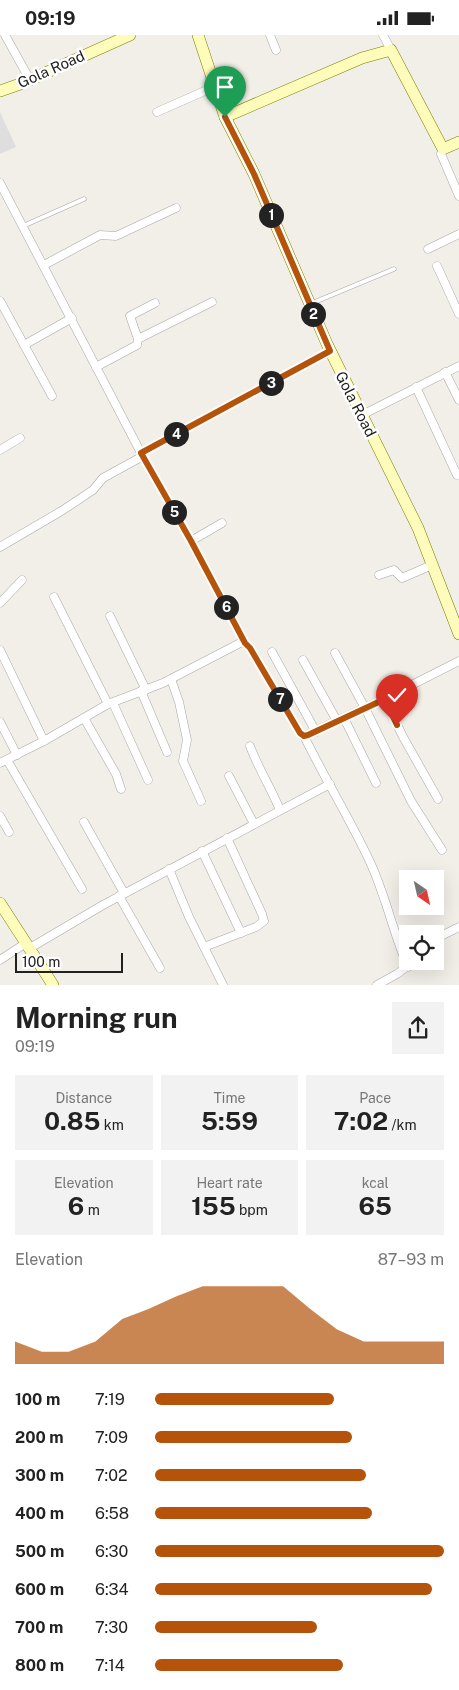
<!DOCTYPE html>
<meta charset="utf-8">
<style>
:root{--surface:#fff;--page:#f2f2f2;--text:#222;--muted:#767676;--accent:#b45309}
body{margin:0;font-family:"Public Sans",sans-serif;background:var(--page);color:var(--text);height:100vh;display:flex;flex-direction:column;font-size:19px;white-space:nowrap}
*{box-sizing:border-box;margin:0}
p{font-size:16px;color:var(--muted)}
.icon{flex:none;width:28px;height:28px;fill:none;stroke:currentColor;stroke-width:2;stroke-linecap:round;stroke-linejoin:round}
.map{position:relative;height:950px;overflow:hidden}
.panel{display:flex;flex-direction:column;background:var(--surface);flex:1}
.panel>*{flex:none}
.needle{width:32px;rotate:146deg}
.fabs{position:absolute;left:399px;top:835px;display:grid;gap:10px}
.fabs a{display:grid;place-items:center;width:45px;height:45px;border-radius:0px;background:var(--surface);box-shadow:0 5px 20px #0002;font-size:25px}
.scale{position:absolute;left:15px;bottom:12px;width:108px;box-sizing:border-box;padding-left:5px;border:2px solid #212121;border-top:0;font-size:14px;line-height:18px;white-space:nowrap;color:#212121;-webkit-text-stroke:4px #fff;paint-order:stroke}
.pin{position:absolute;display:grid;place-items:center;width:42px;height:42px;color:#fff;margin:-51px -21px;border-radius:50% 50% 50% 0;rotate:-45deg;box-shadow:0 0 5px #0007}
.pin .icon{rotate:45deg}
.km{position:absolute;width:25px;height:25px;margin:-12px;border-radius:50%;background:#222;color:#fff;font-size:14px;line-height:25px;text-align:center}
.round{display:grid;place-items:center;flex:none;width:52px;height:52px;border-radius:0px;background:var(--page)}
.overview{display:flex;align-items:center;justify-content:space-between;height:85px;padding:0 15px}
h1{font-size:28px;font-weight:700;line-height:38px}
.metrics{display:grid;grid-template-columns:repeat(3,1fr);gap:8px;height:85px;padding:5px 15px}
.metrics div{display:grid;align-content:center;border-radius:0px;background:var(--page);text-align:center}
.metrics b{font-size:25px;font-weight:700}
.metrics small{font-size:14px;font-weight:400}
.metrics p{font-size:14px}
.chart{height:140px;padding:10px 15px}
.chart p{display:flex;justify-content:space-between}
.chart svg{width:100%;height:90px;margin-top:5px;fill:var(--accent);opacity:.7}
ul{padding:0 15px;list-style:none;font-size:16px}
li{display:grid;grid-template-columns:80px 60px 1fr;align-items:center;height:38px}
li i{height:12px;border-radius:6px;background:var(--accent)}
.status{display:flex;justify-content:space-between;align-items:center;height:35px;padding:0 25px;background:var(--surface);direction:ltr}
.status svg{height:14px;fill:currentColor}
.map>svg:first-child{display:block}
.residential{fill:#dfdede}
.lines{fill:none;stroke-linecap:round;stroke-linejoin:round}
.lane-casing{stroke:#a8a8a8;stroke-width:5}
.street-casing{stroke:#a8a8a8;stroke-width:9}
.secondary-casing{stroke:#7c8000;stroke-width:12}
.lane{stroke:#fff;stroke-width:4}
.street{stroke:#fff;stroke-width:8}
.secondary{stroke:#fdfcba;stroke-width:11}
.route-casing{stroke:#fff;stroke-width:10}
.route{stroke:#b45309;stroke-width:6}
.labels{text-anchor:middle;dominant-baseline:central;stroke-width:5;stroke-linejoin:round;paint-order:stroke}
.street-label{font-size:15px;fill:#212121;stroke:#fff}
</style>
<div class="status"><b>09:19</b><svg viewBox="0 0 49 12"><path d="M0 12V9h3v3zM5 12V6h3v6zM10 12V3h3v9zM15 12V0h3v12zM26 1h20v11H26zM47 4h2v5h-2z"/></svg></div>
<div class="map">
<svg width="459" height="950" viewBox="0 0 459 950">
<rect width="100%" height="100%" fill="#f2eee8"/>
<polygon class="residential" points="0,77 16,112 0,119"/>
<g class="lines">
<defs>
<g id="lane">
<polyline points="23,191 84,164"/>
<polyline points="310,269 394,234"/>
</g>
<g id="street">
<polyline points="5,0 30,45"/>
<polyline points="270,0 276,15"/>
<polyline points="383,0 391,15"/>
<polyline points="157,77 216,51"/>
<polyline points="443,114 441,119 459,161"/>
<polyline points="0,148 141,418 191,506 245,608"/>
<polyline points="428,214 459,199"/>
<polyline points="44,230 100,200 116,201 176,173"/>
<polyline points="437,231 459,279"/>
<polyline points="0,266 52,361"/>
<polyline points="138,304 212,267"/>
<polyline points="24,310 72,283"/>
<polyline points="96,332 137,310 138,304 130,281 155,268"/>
<polyline points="445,337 459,365"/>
<polyline points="416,352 457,440"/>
<polyline points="362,380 459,331"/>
<polyline points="0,415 20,403"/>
<polyline points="141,418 330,316"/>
<polyline points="191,506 222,488"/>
<polyline points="0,512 63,475 93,455 103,443 143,421"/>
<polyline points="379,540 394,535 402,543 432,530"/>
<polyline points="54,562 108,669"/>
<polyline points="0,568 22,545"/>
<polyline points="110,581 146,655"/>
<polyline points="0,615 44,706"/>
<polyline points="272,617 316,697"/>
<polyline points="335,618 365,673 411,766 442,815"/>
<polyline points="303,625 337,686"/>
<polyline points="171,644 179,667 187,705 183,726 201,766"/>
<polyline points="141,656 167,717"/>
<polyline points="385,664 402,700 438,764"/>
<polyline points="113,668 148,745"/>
<polyline points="84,683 116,739 121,754"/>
<polyline points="344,683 376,748"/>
<polyline points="0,687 17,720"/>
<path d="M304,701c21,43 46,83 66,126 16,34 23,71 38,105"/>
<path d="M250,711c8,22 21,42 30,64"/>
<polyline points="7,725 82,854"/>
<polyline points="0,728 44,706 108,669 163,648 242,607 245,608 250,613 300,698 304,701 390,661 459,626"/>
<polyline points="229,741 254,789"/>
<polyline points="0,781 9,797"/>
<polyline points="84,787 124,858"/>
<polyline points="202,816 241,898"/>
<polyline points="169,834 189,882 223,950"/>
<polyline points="119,861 160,933"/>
<polyline points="435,906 443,900 459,892"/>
<polyline points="204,912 256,892 264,886 262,879 227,803"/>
<polyline points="30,913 103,870 330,749"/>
<polyline points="0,925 26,908"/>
<polyline points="377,950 397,939 414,926"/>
</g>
<g id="secondary">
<polyline points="198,0 225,82 254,139 327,309 418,493 459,599"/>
<polyline points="0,56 23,48 130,0"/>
<polyline points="225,82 362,23 391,15 443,114 459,107"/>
<polyline points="0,868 53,950"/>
</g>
</defs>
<use href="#lane" class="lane-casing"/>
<use href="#street" class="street-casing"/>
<use href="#secondary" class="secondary-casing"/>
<use href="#lane" class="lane"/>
<use href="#street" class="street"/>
<use href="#secondary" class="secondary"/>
</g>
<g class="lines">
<defs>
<polyline id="route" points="225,82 254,139 330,316 141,418 191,506 245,608 250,613 300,698 304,701 308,700 385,664 397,690"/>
</defs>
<use href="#route" class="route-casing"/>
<use href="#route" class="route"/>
</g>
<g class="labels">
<g class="street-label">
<text transform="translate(51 34) rotate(-24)">Gola Road</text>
<text transform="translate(356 369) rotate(63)">Gola Road</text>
</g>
</g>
</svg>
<div class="fabs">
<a><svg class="needle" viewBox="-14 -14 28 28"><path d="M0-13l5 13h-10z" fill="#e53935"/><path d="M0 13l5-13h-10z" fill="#767676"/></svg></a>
<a><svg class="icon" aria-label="locate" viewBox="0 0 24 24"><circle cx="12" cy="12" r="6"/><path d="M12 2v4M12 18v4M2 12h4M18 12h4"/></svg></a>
</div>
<div class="scale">100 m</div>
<div class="pin" style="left:225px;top:82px;background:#1e9e55"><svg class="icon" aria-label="arrive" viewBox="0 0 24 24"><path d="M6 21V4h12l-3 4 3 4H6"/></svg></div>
<div class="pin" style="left:397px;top:690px;background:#d93025"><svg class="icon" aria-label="check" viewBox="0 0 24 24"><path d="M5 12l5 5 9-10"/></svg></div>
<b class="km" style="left:271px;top:180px">1</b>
<b class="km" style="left:313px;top:279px">2</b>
<b class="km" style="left:271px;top:348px">3</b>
<b class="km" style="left:176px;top:399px">4</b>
<b class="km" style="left:174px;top:477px">5</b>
<b class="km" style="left:226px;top:572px">6</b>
<b class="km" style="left:280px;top:664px">7</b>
</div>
<section class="panel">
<div class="overview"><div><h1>Morning run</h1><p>09:19</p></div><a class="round"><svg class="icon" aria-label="share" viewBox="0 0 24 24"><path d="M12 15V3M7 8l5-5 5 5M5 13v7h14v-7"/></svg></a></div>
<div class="metrics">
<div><p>Distance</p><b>0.85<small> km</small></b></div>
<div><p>Time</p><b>5:59</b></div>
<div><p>Pace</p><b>7:02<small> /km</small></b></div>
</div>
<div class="metrics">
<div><p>Elevation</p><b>6<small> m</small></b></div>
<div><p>Heart rate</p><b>155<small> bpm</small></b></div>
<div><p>kcal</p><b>65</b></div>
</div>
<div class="chart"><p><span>Elevation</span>87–93 m</p>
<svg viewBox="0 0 160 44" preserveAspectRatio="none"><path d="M0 44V33L10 38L20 38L30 33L40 22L50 17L60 11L70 6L80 6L90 6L100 6L110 17L120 27L130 33L140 33L150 33L160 33V44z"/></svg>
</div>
<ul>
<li><b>100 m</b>7:19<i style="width:62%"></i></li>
<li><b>200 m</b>7:09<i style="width:68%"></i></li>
<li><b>300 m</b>7:02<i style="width:73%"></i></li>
<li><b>400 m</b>6:58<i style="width:75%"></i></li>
<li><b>500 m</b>6:30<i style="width:100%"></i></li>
<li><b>600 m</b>6:34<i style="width:96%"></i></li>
<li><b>700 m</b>7:30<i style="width:56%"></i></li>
<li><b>800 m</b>7:14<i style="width:65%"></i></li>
</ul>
</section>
